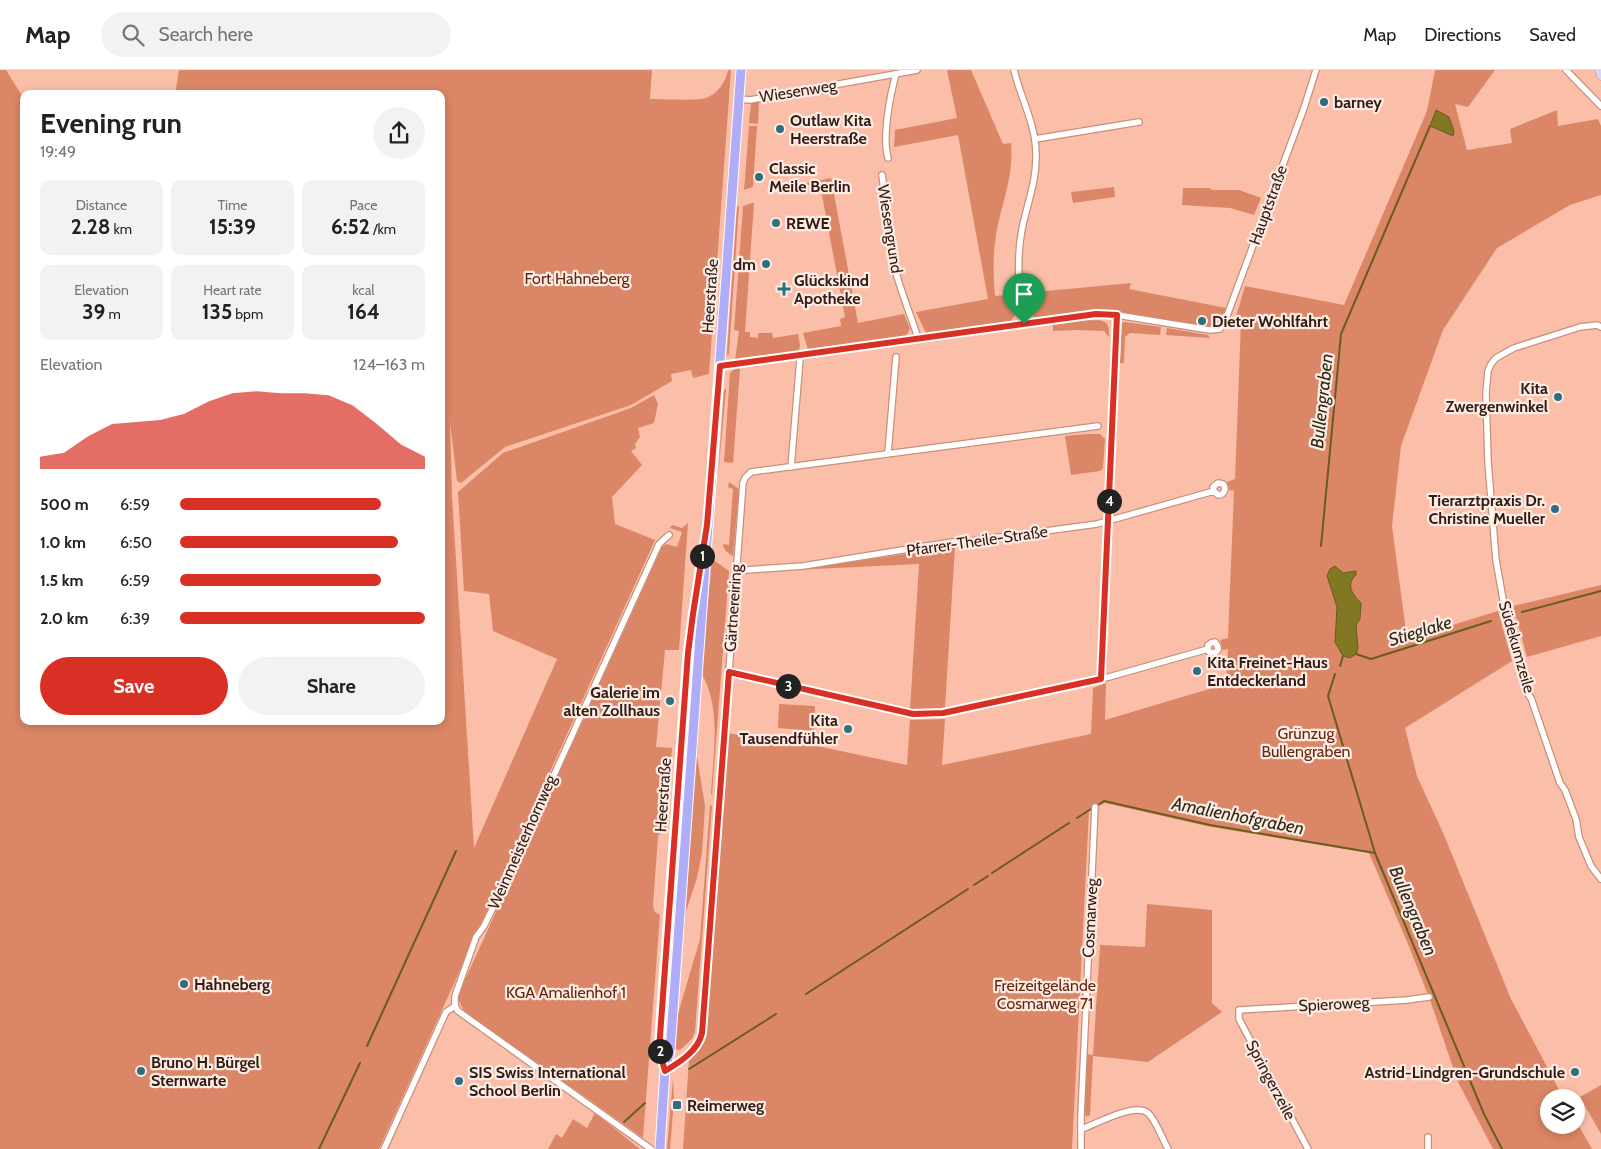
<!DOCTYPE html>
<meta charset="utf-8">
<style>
:root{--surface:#fff;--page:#f2f2f2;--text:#222;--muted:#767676;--line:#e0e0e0;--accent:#d93025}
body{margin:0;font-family:Cabin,sans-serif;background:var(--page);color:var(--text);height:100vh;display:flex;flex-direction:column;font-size:19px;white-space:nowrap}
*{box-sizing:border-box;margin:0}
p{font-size:16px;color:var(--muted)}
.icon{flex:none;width:28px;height:28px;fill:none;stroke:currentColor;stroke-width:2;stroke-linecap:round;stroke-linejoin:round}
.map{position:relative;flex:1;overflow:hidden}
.panel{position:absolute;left:20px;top:20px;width:425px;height:635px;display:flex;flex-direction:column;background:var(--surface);border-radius:10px;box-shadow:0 2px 8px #0003}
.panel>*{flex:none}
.buttons{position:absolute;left:1540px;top:1019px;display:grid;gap:10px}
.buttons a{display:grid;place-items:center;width:45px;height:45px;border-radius:50%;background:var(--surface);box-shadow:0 2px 8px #0003;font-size:25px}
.pin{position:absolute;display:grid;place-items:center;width:42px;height:42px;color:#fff;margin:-51px -21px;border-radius:50% 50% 50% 0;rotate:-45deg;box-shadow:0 0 5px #0007}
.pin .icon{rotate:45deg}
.km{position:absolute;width:25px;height:25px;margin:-12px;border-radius:50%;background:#222;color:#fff;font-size:14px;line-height:25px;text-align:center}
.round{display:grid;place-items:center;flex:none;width:52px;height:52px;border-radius:26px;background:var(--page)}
.summary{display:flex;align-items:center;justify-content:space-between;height:85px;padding:0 20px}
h1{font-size:28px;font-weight:800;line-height:38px}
.figures{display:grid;grid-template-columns:repeat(3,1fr);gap:8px;height:85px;padding:5px 20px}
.figures div{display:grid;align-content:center;border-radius:10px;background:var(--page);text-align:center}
.figures b{font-size:21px;font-weight:800}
.figures small{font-size:14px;font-weight:400}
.figures p{font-size:14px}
.chart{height:140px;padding:10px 20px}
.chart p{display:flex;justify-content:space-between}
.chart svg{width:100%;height:90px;margin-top:5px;fill:var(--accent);opacity:.7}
.cta{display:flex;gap:10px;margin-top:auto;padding:10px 20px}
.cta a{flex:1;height:58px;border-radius:30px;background:var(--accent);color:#fff;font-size:20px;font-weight:800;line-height:58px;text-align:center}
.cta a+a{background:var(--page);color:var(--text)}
ul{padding:0 20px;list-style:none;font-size:16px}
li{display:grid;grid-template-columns:80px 60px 1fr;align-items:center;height:38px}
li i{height:12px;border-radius:6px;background:var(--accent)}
header{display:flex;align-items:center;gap:30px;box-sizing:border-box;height:70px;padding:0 25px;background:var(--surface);border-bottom:1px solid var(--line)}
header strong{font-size:24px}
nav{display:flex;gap:28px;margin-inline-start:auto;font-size:18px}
.search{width:350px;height:45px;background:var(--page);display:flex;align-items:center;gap:12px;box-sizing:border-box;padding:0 18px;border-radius:28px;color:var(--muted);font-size:19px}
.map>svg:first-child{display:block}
.green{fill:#db8666}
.water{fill:#827723;stroke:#6a5c1e}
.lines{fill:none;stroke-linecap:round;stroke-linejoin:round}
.stream{stroke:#6a5c1e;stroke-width:2}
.street-casing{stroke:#c88f7a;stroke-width:8}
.secondary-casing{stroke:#c88f7a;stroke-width:9}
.primary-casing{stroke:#fff;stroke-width:11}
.street{stroke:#fff;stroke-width:5.5}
.secondary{stroke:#d7d6fb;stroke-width:8}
.primary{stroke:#afadf7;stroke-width:9}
.route-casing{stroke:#fff;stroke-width:10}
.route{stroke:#d93025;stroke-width:6}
.poi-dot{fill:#2d6e81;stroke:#feebe4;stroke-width:2}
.labels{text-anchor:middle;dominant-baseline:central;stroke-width:4.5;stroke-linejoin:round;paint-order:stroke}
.street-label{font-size:16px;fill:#321d14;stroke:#feebe4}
.poi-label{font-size:16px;font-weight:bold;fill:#321d14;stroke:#feebe4;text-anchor:start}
.park-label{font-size:16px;fill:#63270d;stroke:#feebe4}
.water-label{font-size:18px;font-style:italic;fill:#2c2a17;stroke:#feebe4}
</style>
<header>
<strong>Map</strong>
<div class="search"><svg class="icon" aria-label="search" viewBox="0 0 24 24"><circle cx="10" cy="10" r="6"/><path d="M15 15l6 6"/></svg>Search here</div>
<nav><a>Map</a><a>Directions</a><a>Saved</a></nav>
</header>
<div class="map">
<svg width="1601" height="1079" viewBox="0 0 1601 1079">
<rect width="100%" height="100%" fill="#fbbfa9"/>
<g class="green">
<path d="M0,0h6l18,29v622h417v-627h-266l4,-24h473l-2,29c11,0 48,2 56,-1 12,-4 20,-17 22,-28h3l-22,304 -16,4 -2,-8 -20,4 1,7 -41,24 -126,42 -44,36 -4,-2 -7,-60 2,75 22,352 83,-189 -64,-28 -4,-37 -25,-3 -6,-99 45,-39 128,-45 23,-13 4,9 -4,19 -16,5 2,9 -5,7 1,4 -5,3 11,14 -30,32 3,27 40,16 -276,609h-379z"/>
<path d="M947,0h24l32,74 8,-1c3,33 -9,59 -15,91 -3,20 -3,41 -1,62l20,-2 2,18 -6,9 -85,12 -10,-21 72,-13 -30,-164 -64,12 1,-17 62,-12z"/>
<polygon points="1435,0 1495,0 1468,37 1455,34 1467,80 1512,73 1510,59 1557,40 1558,56 1598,49 1601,56 1601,125 1570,135 1497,178 1443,260 1401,376 1392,456 1407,569 1498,541 1512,591 1405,658 1417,706 1444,765 1511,929 1563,1027 1549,1028 1549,1055 1576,1055 1576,1051 1592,1079 1493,1079 1458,1012 1430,930 1408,874 1369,783 1211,757 1105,733 1089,741 1072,1079 683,1079 689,990 700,979 705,964 727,663 817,676 907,695 910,650 945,649 942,695 1091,664 1093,618 1106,613 1105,650 1226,614 1228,579 1223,580 1220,570 1228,568 1234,420 1230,421 1227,412 1235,409 1241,251 1235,250 1245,216 1344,235 1427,41"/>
<polygon points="759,31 758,54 749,53 751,33"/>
<polygon points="749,56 757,56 753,117 744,120"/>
<polygon points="831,108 858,253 904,244 910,259 906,266 808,280 803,263 841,256 840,249 845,247 821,120 816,121 813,114 799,117 796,115"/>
<polygon points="1114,117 1115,127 1073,133 1071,122"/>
<polygon points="1183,118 1209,118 1212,120 1239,120 1261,128 1254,145 1230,138 1182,135"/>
<polygon points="752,133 754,133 745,262 750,262 750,267 758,268 758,263 772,263 773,268 798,264 800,275 799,281 735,290 739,261 734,260 743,136"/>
<polygon points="739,136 729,283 728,287 727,283 737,137"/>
<polygon points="1131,213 1129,219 1226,238 1220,252 1211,257 1110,241 1096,241 1035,248 1027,240 1025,223"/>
<path d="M1086,250c15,1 24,-3 23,17l-5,-6 -27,-1 -24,1v-6z"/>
<polygon points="1124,252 1161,257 1160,265 1130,263 1125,267 1124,293 1120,293 1122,253"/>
<polygon points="1167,258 1208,265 1210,268 1166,265"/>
<polygon points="740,298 733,393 724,392 730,303 733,300"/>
<polygon points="724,319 726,320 718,407"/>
<polygon points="1087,364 1100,364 1105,369 1103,398 1100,401 1071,405 1065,366"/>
<path d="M729,412l10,7 -6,67c-5,-3 -9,-5 -10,-12l6,1 4,-56 -5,-2z"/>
<polygon points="688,453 679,580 665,580 656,677 672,678 666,757 658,766 653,836 655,842 660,845 643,1068 464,941 459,931 459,923 662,477 666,474 677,477 682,462 670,458 672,455 682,458"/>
<polygon points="954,475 955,476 945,638 943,641 912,642 910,640 919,494 794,500 920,482 922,479"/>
<path d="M712,489l17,12 -17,224 -1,-1c2,-37 11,-88 -10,-121z"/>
<polygon points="1601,515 1601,566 1527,587 1513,536"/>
<polygon points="701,617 697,686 705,736 702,783 697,808 686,841 679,914"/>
<polygon points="779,634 815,636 814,661 778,658"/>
<polygon points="710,735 712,736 695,962 692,969 680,980 674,979 677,947 700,869"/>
<polygon points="1147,834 1212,840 1212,933 1222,942 1148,992 1093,986 1090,1045 1086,1047 1084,1036 1086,984 1093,985 1100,875 1145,877"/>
<polygon points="673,1008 674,1030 670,1079 667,1079"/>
<polygon points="1601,1015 1601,1064 1580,1027"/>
<polygon points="595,1043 640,1079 548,1079 556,1064 562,1068 573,1049 587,1058"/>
</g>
<g class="water">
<polygon points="1436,40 1449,47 1454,61 1453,66 1430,56"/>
<path d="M1335,496l8,7 13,-2v4c-11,10 -3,20 5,28l-1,16 -4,6 2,23 -2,6 -6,4 -7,-2 -8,-14 2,-35 -10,-31 3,-7z"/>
</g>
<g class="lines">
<g class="stream">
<polyline points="1321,476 1341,264 1430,56"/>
<polyline points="1522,542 1601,521"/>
<polyline points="1356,584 1371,589 1491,551"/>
<polyline points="1340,596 1343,586"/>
<polyline points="1335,604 1328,626 1375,783 1484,1044 1502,1079"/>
<polyline points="1098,735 1104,731 1210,755 1375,783"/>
<polyline points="1077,748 1091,739"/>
<polyline points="992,803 1069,753"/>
<polyline points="974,815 988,806"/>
<polyline points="806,924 968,819"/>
<polyline points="367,976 456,781"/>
<polyline points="689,999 776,944"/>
<polyline points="624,1052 645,1033"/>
<polyline points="319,1079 360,993"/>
</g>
<defs>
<g id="street">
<path d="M1014,0c7,29 22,55 22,84 1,26 -9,50 -14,75 -6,32 -3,63 2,95"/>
<polyline points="1566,0 1601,36"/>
<polyline points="739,29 750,30 917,0"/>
<polyline points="1035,69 1139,52"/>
<path d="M888,88c-6,-20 2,-63 8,-84"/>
<path d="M882,105c4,26 4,52 9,78 6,30 18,57 27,85"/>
<polyline points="1601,257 1597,255 1580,257 1514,278 1496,288 1491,294 1488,301 1486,323 1488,392 1496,490 1504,535 1518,580 1519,597 1527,623 1531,628 1560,713 1565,720 1576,749 1579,767 1591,796 1601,809"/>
<polyline points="720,296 1096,244 1117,245 1210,260 1220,259 1225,251 1304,38 1316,0"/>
<polyline points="888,383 896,287"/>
<polyline points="791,397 800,289 802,284"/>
<path d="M736,498l10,2 57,-4 149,-24 4,1 141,-19 117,-33 -1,-4 5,-4 5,1c4,5 1,11 -5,11l-4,-4"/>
<polyline points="729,602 910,643 943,643 1109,607 1208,579 1208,575 1211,573 1215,572 1218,577 1218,580 1215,583 1209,582 1208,579"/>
<polyline points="1101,609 1117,245"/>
<polyline points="455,936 455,926 476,867 484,856 504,815 659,474 669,465"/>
<polyline points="455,936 458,941 651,1079"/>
<path d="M665,1001c15,-9 33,-20 37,-38l41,-550 2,-5 6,-6 347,-46"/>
<path d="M1082,1059c14,-5 55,-28 67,-15 8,9 13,24 19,35"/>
<polyline points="1428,1067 1428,1079"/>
<polyline points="384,1079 446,942 455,936"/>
<polyline points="1081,1079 1081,1046 1095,737"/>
<polyline points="1308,1079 1239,949 1239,940 1407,930 1429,927"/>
</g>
<polyline id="secondary" points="1599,0 1601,6"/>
<g id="primary">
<polyline points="665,998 659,980 662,937 688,583 701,494"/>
<polyline points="660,1079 665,999 670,981 741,0"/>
</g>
</defs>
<use href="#street" class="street-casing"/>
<use href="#secondary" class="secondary-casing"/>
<use href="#primary" class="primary-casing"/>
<use href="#street" class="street"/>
<use href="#secondary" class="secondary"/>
<use href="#primary" class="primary"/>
</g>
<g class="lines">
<defs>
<path id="route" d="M1096,244l21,1 -16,364 -158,34 -30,1 -184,-42 -27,361c-4,18 -22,29 -37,38l-6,-21 29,-397 5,-39 14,-89 13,-159z"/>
</defs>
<use href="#route" class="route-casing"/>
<use href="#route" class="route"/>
</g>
<g class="poi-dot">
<circle cx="1324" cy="32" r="5"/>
<circle cx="780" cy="59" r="5"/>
<circle cx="759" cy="107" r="5"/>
<circle cx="776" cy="153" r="5"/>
<circle cx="766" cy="194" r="5"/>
<path d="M781.5 211.5h5v5h5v5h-5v5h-5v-5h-5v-5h5z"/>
<circle cx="1202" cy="251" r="5"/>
<circle cx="1558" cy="327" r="5"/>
<circle cx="1555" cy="439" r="5"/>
<circle cx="1197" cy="601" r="5"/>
<circle cx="670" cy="631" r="5"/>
<circle cx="848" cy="659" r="5"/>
<circle cx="184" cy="914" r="5"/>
<circle cx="141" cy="1001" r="5"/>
<circle cx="1575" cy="1002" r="5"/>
<circle cx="459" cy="1011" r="5"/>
<rect x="672" y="1030" width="10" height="10" rx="2.5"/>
</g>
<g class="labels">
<g class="street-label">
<text transform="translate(798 21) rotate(-9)">Wiesenweg</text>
<text transform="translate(1268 135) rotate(-70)">Hauptstraße</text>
<text transform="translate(890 159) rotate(81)">Wiesengrund</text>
<text transform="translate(710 226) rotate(-86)">Heerstraße</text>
<text transform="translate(977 471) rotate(-8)">Pfarrer-Theile-Straße</text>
<text transform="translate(733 538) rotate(-86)">Gärtnereiring</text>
<text transform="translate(1517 577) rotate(74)">Südekumzeile</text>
<text transform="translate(663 725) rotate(-86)">Heerstraße</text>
<text transform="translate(522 772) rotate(-66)">Weinmeisterhornweg</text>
<text transform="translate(1090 848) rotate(-87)">Cosmarweg</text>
<text transform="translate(1334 934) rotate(-3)">Spieroweg</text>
<text transform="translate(1271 1010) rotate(62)">Springerzeile</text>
</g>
<g class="poi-label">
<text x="1334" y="32">barney</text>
<text x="790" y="50">Outlaw Kita<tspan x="790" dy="18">Heerstraße</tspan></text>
<text x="769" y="98">Classic<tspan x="769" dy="18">Meile Berlin</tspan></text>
<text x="786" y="153">REWE</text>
<text x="756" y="194" text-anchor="end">dm</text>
<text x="794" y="210">Glückskind<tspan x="794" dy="18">Apotheke</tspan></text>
<text x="1212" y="251">Dieter Wohlfahrt</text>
<text x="1548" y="318" text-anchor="end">Kita<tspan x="1548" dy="18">Zwergenwinkel</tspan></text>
<text x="1545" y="430" text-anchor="end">Tierarztpraxis Dr.<tspan x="1545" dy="18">Christine Mueller</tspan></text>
<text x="1207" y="592">Kita Freinet-Haus<tspan x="1207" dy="18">Entdeckerland</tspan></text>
<text x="660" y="622" text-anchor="end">Galerie im<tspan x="660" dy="18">alten Zollhaus</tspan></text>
<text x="838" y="650" text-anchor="end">Kita<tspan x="838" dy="18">Tausendfühler</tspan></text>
<text x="194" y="914">Hahneberg</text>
<text x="151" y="992">Bruno H. Bürgel<tspan x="151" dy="18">Sternwarte</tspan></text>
<text x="469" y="1002">SIS Swiss International<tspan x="469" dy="18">School Berlin</tspan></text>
<text x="1565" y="1002" text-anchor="end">Astrid-Lindgren-Grundschule</text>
<text x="687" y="1035">Reimerweg</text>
</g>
<g class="park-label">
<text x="577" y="208">Fort Hahneberg</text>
<text x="1306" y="663">Grünzug<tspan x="1306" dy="18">Bullengraben</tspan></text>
<text x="1045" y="915">Freizeitgelände<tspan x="1045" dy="18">Cosmarweg 71</tspan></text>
<text x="566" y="922">KGA Amalienhof 1</text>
</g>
<g class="water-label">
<text transform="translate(1322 331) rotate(-84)">Bullengraben</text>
<text transform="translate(1420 561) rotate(-17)">Stieglake</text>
<text transform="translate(1238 746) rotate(11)">Amalienhofgraben</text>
<text transform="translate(1413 841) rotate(67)">Bullengraben</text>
</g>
</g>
</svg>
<div class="buttons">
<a><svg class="icon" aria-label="layers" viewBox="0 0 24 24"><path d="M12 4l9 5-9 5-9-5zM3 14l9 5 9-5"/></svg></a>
</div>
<div class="pin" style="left:1024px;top:254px;background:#1e9e55"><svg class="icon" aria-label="arrive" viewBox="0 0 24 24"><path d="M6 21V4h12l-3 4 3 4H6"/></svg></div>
<b class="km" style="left:702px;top:486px">1</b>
<b class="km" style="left:660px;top:981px">2</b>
<b class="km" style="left:788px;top:616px">3</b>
<b class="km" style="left:1109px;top:431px">4</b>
<section class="panel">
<div class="summary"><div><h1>Evening run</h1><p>19:49</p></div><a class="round"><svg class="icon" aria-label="share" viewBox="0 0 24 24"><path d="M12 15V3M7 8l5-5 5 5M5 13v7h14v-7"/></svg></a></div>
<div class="figures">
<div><p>Distance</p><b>2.28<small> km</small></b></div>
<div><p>Time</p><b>15:39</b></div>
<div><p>Pace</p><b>6:52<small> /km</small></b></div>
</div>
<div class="figures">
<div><p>Elevation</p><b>39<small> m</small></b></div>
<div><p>Heart rate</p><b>135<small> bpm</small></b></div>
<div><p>kcal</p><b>164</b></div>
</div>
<div class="chart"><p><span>Elevation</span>124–163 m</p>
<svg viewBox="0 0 160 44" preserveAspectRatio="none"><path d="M0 44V38L10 36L20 28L30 22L40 21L50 20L60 17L70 11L80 7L90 6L100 7L110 7L120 8L130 13L140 22L150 32L160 38V44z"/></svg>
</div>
<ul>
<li><b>500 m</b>6:59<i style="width:82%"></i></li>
<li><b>1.0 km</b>6:50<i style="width:89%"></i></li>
<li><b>1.5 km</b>6:59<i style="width:82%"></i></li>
<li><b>2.0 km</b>6:39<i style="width:100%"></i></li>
</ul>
<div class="cta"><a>Save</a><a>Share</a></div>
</section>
</div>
